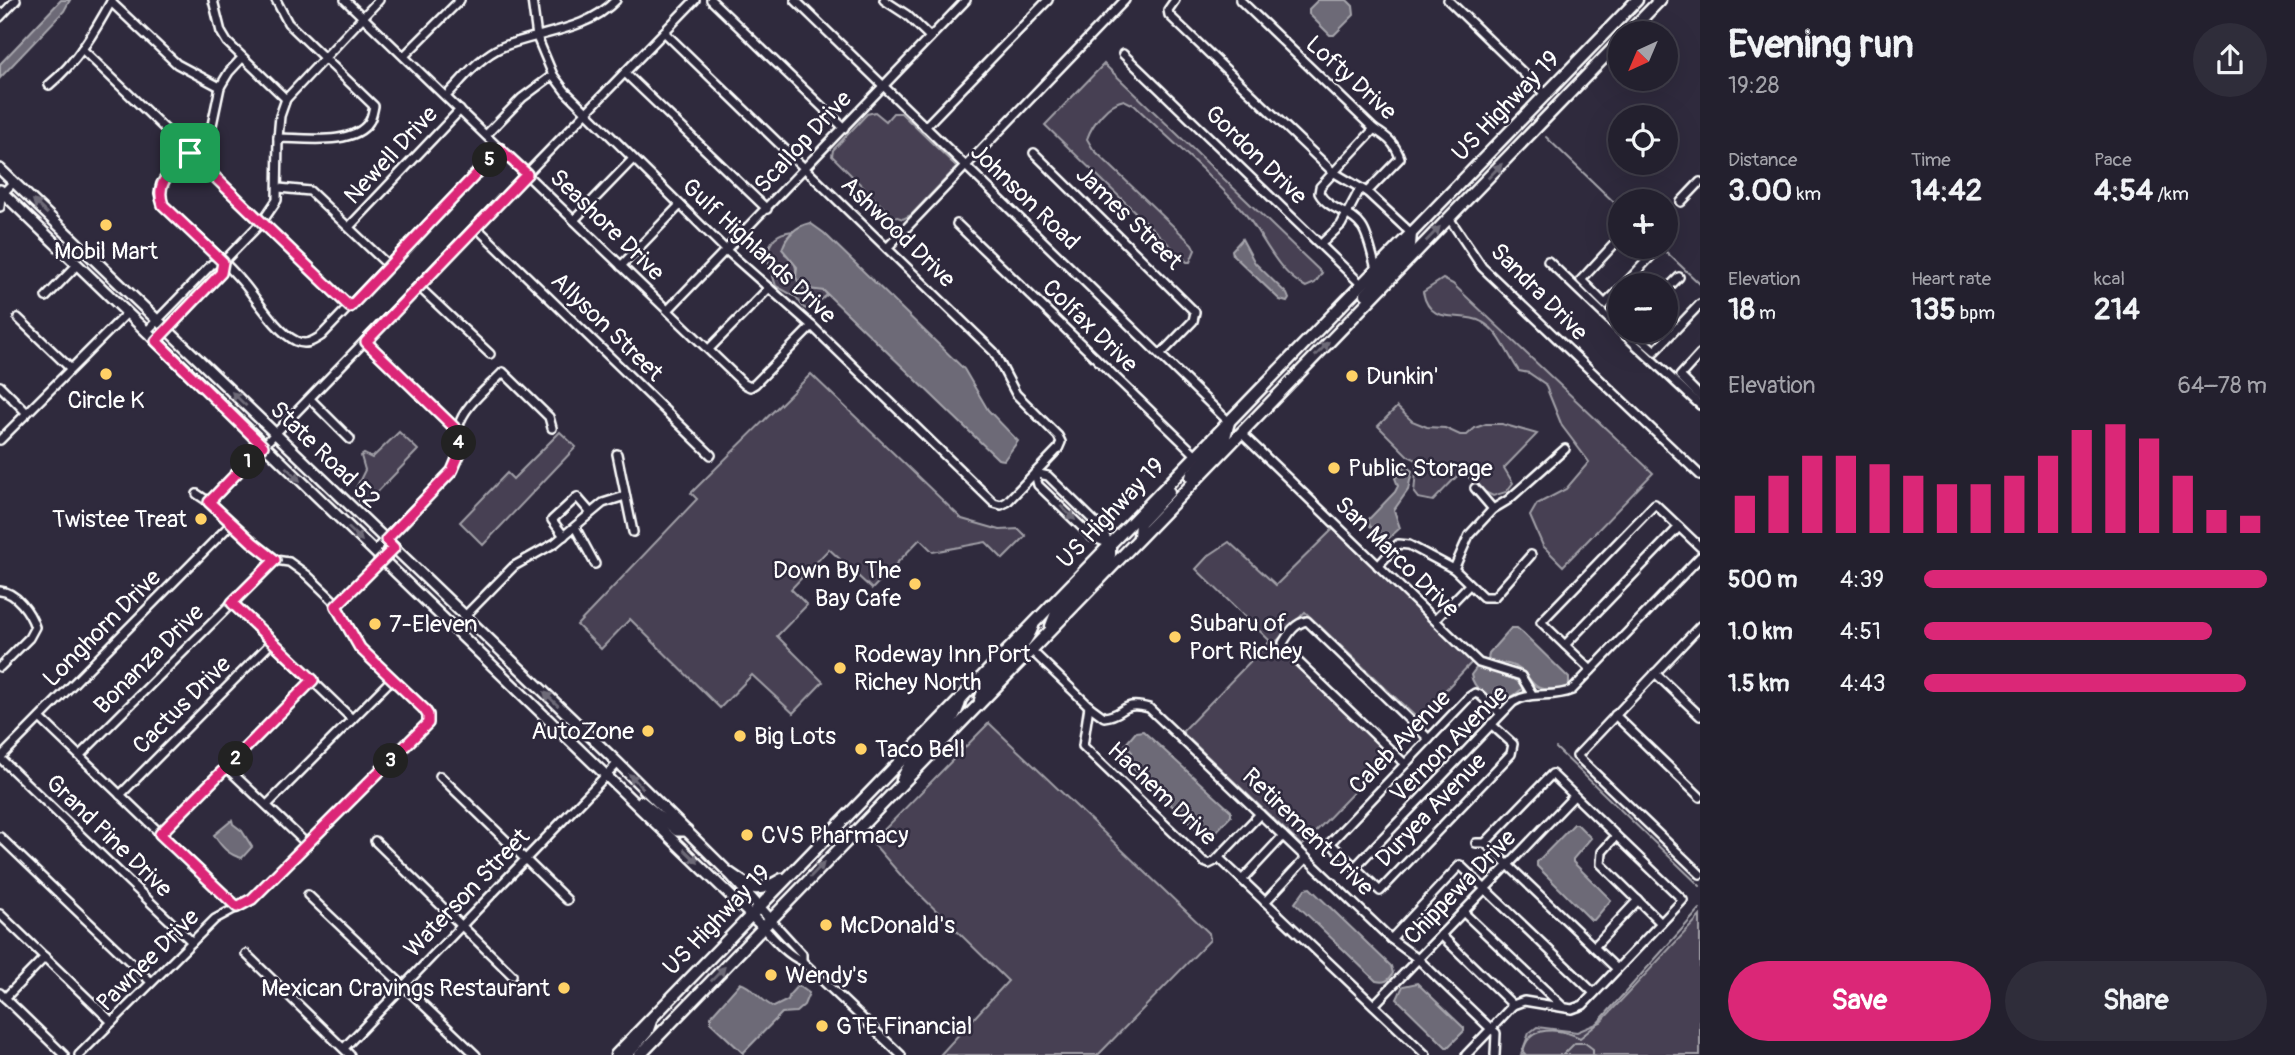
<!DOCTYPE html>
<meta charset="utf-8">
<style>
:root{--surface:#23202e;--page:#2f2d3a;--text:#f1f3f6;--muted:#a3a3aa;--line:#403e4a;--accent:#db2777}
body{margin:0;font-family:Pangolin,sans-serif;background:var(--page);color:var(--text);height:100vh;display:flex;flex-direction:column;font-size:26px;white-space:nowrap}
*{box-sizing:border-box;margin:0}
p{font-size:23px;color:var(--muted)}
.icon{flex:none;width:38px;height:38px;fill:none;stroke:currentColor;stroke-width:2;stroke-linecap:round;stroke-linejoin:round}
.map{position:relative;flex:1;overflow:hidden}
.drawer{display:flex;flex-direction:column;background:var(--surface);width:595px}
.drawer>*{flex:none}
.needle{width:46px;rotate:224deg}
.controls{position:absolute;left:1608px;top:21px;display:grid;gap:14px}
.controls a{display:grid;place-items:center;width:70px;height:70px;border-radius:50%;background:var(--surface);box-shadow:0 7px 28px #0002,0 0 0 2px var(--line);font-size:35px}
.pin{position:absolute;display:grid;place-items:center;width:60px;height:60px;color:#fff;margin:-30px;border-radius:14px;box-shadow:0 4px 10px #0006}
.km{position:absolute;width:35px;height:35px;margin:-18px;border-radius:50%;background:#222;color:#fff;font-size:19px;line-height:35px;text-align:center}
.round{display:grid;place-items:center;flex:none;width:74px;height:74px;border-radius:37px;background:var(--page)}
.summary{display:flex;align-items:center;justify-content:space-between;height:119px;padding:0 28px}
h1{font-size:38px;font-weight:800;line-height:52px}
.stats{display:grid;grid-template-columns:repeat(3,1fr);gap:10px;height:119px;padding:7px 28px}
.stats div{display:grid;align-content:center}
.stats b{font-size:30px;font-weight:800}
.stats small{font-size:19px;font-weight:400}
.stats p{font-size:19px}
.chart{height:196px;padding:14px 28px}
.chart p{display:flex;justify-content:space-between}
.chart svg{width:100%;height:126px;margin-top:7px;stroke:var(--accent);stroke-width:6}
.cta{display:flex;gap:14px;margin-top:auto;padding:14px 28px}
.cta a{flex:1;height:80px;border-radius:42px;background:var(--accent);color:#fff;font-size:28px;font-weight:800;line-height:80px;text-align:center}
.cta a+a{background:var(--page);color:var(--text)}
ul{padding:0 28px;list-style:none;font-size:23px}
li{display:grid;grid-template-columns:112px 84px 1fr;align-items:center;height:52px}
li i{height:18px;border-radius:9px;background:var(--accent)}
main{display:flex;flex:1;min-height:0}
.map>svg:first-child{display:block}
.green{fill:#464152;stroke:#a2a0a8;stroke-width:2}
.water{fill:#6d6a77;stroke:#a7a6ad;stroke-width:2}
.lines{fill:none;stroke-linecap:round;stroke-linejoin:round}
.stream{stroke:#a7a6ad;stroke-width:2}
.minor-casing{stroke:#fff;stroke-width:12}
.major-casing{stroke:#fff;stroke-width:14}
.highway-casing{stroke:#fff;stroke-width:15}
.minor{stroke:#2f2a3d;stroke-width:7}
.major{stroke:#2f2a3d;stroke-width:9}
.highway{stroke:#2f2a3d;stroke-width:10}
.oneway{fill:#6d6a77}
.route-casing{stroke:#fff;stroke-width:14}
.route{stroke:#db2777;stroke-width:9}
.poi-dot{fill:#ffd166;stroke:#2f2a3d;stroke-width:2.5}
.labels{text-anchor:middle;dominant-baseline:central;stroke-width:5;stroke-linejoin:round;paint-order:stroke}
.street-label{font-size:24px;fill:#fff;stroke:#2f2a3d}
.poi-label{font-size:24px;fill:#fff;stroke:#2f2a3d;text-anchor:start}
</style>
<main>
<div class="map">
<svg width="1700" height="1055" viewBox="0 0 1700 1055">
<rect width="100%" height="100%" fill="#2f2a3d"/>
<filter id="ink" filterUnits="userSpaceOnUse"><feTurbulence type="fractalNoise" baseFrequency=".0143" numOctaves="2"/><feDisplacementMap in="SourceGraphic" scale="14" xChannelSelector="R" yChannelSelector="G"/><feConvolveMatrix kernelMatrix="1 2 1 2 8 2 1 2 1" color-interpolation-filters="sRGB"/></filter>
<g filter="url(#ink)">
<g class="green">
<path d="M1104,64l218,209 -7,10 -9,4c-32,-17 -41,-51 -64,-77 -33,-37 -73,-71 -108,-105l-10,-5c-16,3 -32,24 -37,39l6,10 99,95 3,6 -5,12h-3l-142,-137z"/>
<polygon points="875,112 886,121 893,113 901,113 957,167 911,215 903,219 891,215 832,156 833,150 867,114"/>
<path d="M793,231l-7,8 -1,15c10,7 12,12 11,23l28,14 3,4 -18,15 -5,-2 -8,-11 -20,-11 -10,-31c6,-16 9,-22 27,-24z"/>
<path d="M1443,279l10,5 200,189 -90,93 -20,-20 -13,-30 7,-12 29,-15 23,-27 -27,-36 -17,-42 -16,-11 -10,-2c-11,-15 -19,-40 -37,-49 -21,-12 -52,6 -59,-30z"/>
<polygon points="811,374 962,519 1000,530 1019,529 1026,536 1003,559 986,542 933,552 920,539 872,589 829,549 791,589 807,605 777,636 823,682 793,713 752,675 720,708 630,619 601,649 577,625 697,499 691,493"/>
<polygon points="1397,407 1412,421 1427,427 1445,428 1460,435 1467,435 1475,428 1486,424 1502,424 1537,434 1504,468 1513,483 1506,492 1493,496 1483,491 1462,471 1433,501 1418,498 1414,493 1417,460 1408,456 1378,426"/>
<polygon points="399,432 418,450 364,506 359,501 355,490 365,470 361,456 364,454 372,458"/>
<polygon points="560,432 576,447 483,545 460,522 507,473 513,479"/>
<polygon points="1333,529 1473,661 1418,719 1305,612 1274,644 1390,754 1302,846 1182,732 1270,641 1196,569 1208,556 1229,542 1276,585"/>
<polygon points="989,723 1209,933 1210,940 1098,1055 940,1055 1008,981 904,879 872,842"/>
<polygon points="1700,916 1700,1055 1521,1055 1529,1033 1537,1027 1577,1032 1601,1022"/>
</g>
<g class="water">
<polygon points="61,0 70,0 64,11 0,78 0,64"/>
<polygon points="1318,0 1347,0 1353,6 1354,15 1334,35 1330,35 1309,14 1309,9"/>
<path d="M810,223l14,10 140,136 24,41 30,31 -14,19 -6,-1 -174,-168 -23,-3 -5,-11 1,-10 -15,-18c5,-14 14,-23 28,-26z"/>
<polygon points="1242,239 1255,263 1287,294 1289,299 1287,302 1280,300 1233,255 1232,250"/>
<polygon points="1406,466 1412,471 1408,490 1394,510 1400,528 1387,540 1370,526 1368,520 1395,492 1398,486 1395,478"/>
<path d="M1511,628h6l6,5 46,45v7c-6,4 -10,4 -17,4 -22,3 -19,-13 -36,-22 -9,-5 -19,-3 -28,-8l1,-6z"/>
<path d="M1477,667l36,10 9,9v3l-19,15c-12,-2 -30,-16 -32,-29z"/>
<polygon points="1143,731 1231,811 1231,816 1210,838 1206,838 1124,760 1132,752 1125,745 1136,732"/>
<path d="M232,820l1,4 9,7 10,16 -10,11c-14,-3 -21,-12 -28,-23z"/>
<polygon points="1574,824 1577,824 1591,838 1573,859 1573,862 1611,900 1594,920 1591,920 1537,866 1537,862"/>
<path d="M1310,888l81,78 2,7c-4,8 -8,10 -17,8l-81,-78 10,-14z"/>
<path d="M740,983c13,3 21,19 34,24l14,-7 2,-6 8,-9 11,8 -5,12 -8,7 -14,1 -39,40 -32,-30v-7z"/>
<polygon points="1417,983 1464,1028 1464,1031 1448,1047 1446,1047 1397,999 1403,986"/>
</g>
<g class="lines">
<g class="stream">
<polyline points="1546,137 1620,208"/>
<polyline points="1661,247 1700,284"/>
<polyline points="1556,748 1700,886"/>
<path d="M1526,1055l-3,-3c5,-28 37,-24 57,-14l15,-12 105,-117"/>
<polyline points="1563,1055 1575,1043 1585,1043 1593,1049 1593,1055"/>
</g>
<defs>
<g id="minor">
<polyline points="213,0 221,32 227,42 286,99"/>
<path d="M276,0l12,23 86,83c-1,4 -2,12 -5,16 -15,24 -66,16 -91,16"/>
<polyline points="345,0 744,384 750,387 755,384 812,326"/>
<polyline points="532,0 537,37 553,75 565,91 727,251 812,326 994,503 1001,505 1007,502 1058,449 1061,442 1058,436 1016,394 994,352 664,32"/>
<polyline points="711,0 844,128"/>
<polyline points="795,0 1229,422"/>
<polyline points="884,0 907,15 930,37"/>
<polyline points="1175,0 1168,10 1169,15 1333,172 1367,192 1411,233"/>
<path d="M1240,0l134,129c13,8 21,14 26,29l-33,34"/>
<polyline points="1448,0 1546,95"/>
<polyline points="111,2 177,64 220,87"/>
<polyline points="0,17 16,0"/>
<polyline points="82,49 350,307"/>
<polyline points="1123,54 1362,285"/>
<polyline points="404,56 460,0"/>
<path d="M242,58l-13,14 -9,15 -8,38 -8,13 -43,46 -2,9 4,12c27,26 58,51 82,80 13,16 33,48 51,56 10,5 17,0 25,-5l180,-188"/>
<polyline points="625,73 767,209"/>
<path d="M49,85c28,-23 46,-54 63,-85"/>
<path d="M446,96c17,-17 33,-39 56,-49 39,-16 83,-15 114,-47"/>
<polyline points="925,127 1048,0"/>
<path d="M1374,129l-54,58 -1,6c9,17 32,18 43,34 6,8 11,31 14,42"/>
<polyline points="486,135 522,98 553,75"/>
<polyline points="1034,153 1195,312 1193,321 1160,355"/>
<polyline points="279,188 310,191 389,266"/>
<polyline points="1681,202 1700,182"/>
<polyline points="0,207 1,195 14,182"/>
<polyline points="1449,218 1482,267 1700,475"/>
<polyline points="574,220 633,159"/>
<polyline points="957,224 1196,455"/>
<polyline points="349,227 460,110"/>
<polyline points="476,227 711,455"/>
<polyline points="1620,238 1581,280 1605,304 1620,289"/>
<polyline points="1321,244 1341,225 1360,189"/>
<polyline points="887,248 1125,0"/>
<polyline points="1548,261 1620,330"/>
<polyline points="223,262 262,222 277,200 278,138 280,116 286,99 379,0"/>
<polyline points="621,266 680,205"/>
<polyline points="1624,285 1654,253"/>
<polyline points="419,287 490,354"/>
<polyline points="1666,290 1679,277"/>
<polyline points="46,297 77,265"/>
<polyline points="668,310 966,0"/>
<polyline points="18,318 70,368"/>
<polyline points="1621,331 1700,405"/>
<polyline points="1632,331 1655,351 1700,304"/>
<polyline points="146,332 212,264 223,262 221,273 156,341"/>
<polyline points="366,342 457,430"/>
<polyline points="709,349 769,288"/>
<polyline points="1700,354 1680,376 1700,396"/>
<polyline points="0,386 27,413"/>
<polyline points="310,399 350,439"/>
<polyline points="1241,433 1479,663 1521,676 1532,694"/>
<polyline points="0,440 127,313"/>
<polyline points="617,454 633,532"/>
<polyline points="1035,473 1038,485 1092,537 1110,544"/>
<polyline points="1035,473 1048,476 1102,529 1109,544"/>
<polyline points="1475,488 1493,509"/>
<polyline points="209,502 695,0"/>
<polyline points="575,527 595,564"/>
<polyline points="564,536 552,520 577,497 590,512"/>
<path d="M374,551l78,-80c10,-18 2,-26 6,-43 5,-22 30,-40 45,-56l46,45 3,11"/>
<polyline points="1378,566 1398,544 1409,545 1454,569 1483,597 1494,597 1531,555"/>
<polyline points="1454,569 1469,535 1493,509 1508,500 1565,449"/>
<path d="M0,591c16,1 30,21 35,36l-6,11 -29,29"/>
<polyline points="232,603 352,719"/>
<polyline points="336,606 394,548"/>
<polyline points="465,616 514,566 555,543 603,503 625,496"/>
<polyline points="1435,620 1469,585"/>
<polyline points="1700,626 1577,756 1700,874"/>
<polyline points="1565,645 1679,527"/>
<path d="M1031,650l58,56 15,11c23,-2 16,-17 45,-9l242,231 27,20 73,70 -25,26"/>
<polyline points="1591,670 1541,622 1655,504 1700,547"/>
<polyline points="1655,673 1700,716"/>
<polyline points="1089,706 1083,746 1204,862 1209,864 1215,861 1260,814"/>
<polyline points="1615,715 1700,797"/>
<polyline points="40,718 237,907"/>
<polyline points="1491,724 1513,744 1511,754 1380,891 1330,843 1469,697 1475,693 1480,695 1501,714"/>
<polyline points="80,755 275,560"/>
<polyline points="0,758 232,523"/>
<polyline points="0,758 192,942"/>
<path d="M1405,764l-120,-115 -2,-6c6,-10 12,-20 24,-22l122,118"/>
<polyline points="227,768 308,845"/>
<polyline points="440,776 567,900"/>
<polyline points="120,795 272,642"/>
<polyline points="267,805 392,679"/>
<polyline points="160,834 313,680"/>
<polyline points="1616,836 1602,852 1601,864 1661,923"/>
<polyline points="0,837 151,982"/>
<polyline points="375,841 512,975"/>
<polyline points="1476,843 1485,843 1617,969"/>
<polyline points="1485,843 1552,774 1683,900 1583,1005 1572,1009 1524,1001 1513,1005 1491,1029 1496,1033 1495,1055"/>
<polyline points="1219,858 1426,1055"/>
<path d="M1355,867l158,-165c20,-12 38,-3 59,-12l128,-133"/>
<polyline points="1242,880 1283,836"/>
<polyline points="308,895 476,1055"/>
<polyline points="1265,902 1306,858"/>
<polyline points="1463,912 1562,1006"/>
<polyline points="0,914 112,1022"/>
<path d="M763,927c11,12 23,27 39,34v-7l-32,-35"/>
<polyline points="1441,935 1513,1005"/>
<polyline points="1391,939 1460,865 1594,993"/>
<polyline points="1594,947 1638,900"/>
<polyline points="246,954 350,1055"/>
<polyline points="802,961 901,1055"/>
<polyline points="0,993 64,1055"/>
<polyline points="5,998 45,957"/>
<polyline points="1374,1005 1574,796"/>
<polyline points="344,1048 618,763"/>
<polyline points="79,1055 215,919 252,899 428,723 428,715 424,709 360,648 333,600 307,575 289,562 275,560 252,542 209,502 197,494"/>
</g>
<g id="major">
<polyline points="0,169 618,763 728,872 770,919"/>
<polyline points="0,190 763,927"/>
<polyline points="641,801 677,831 687,831"/>
</g>
<g id="highway">
<polyline points="1628,33 1660,0"/>
<polyline points="1366,294 1410,245 1411,233"/>
<polyline points="1191,477 1192,474 1225,437 1229,422"/>
<polyline points="1139,538 1140,523 1169,492"/>
<polyline points="1051,626 1056,613 1107,560 1110,555 1110,544"/>
<path d="M980,700c10,-31 42,-44 53,-74"/>
<path d="M902,780c12,-34 52,-47 59,-82"/>
<path d="M728,872c24,17 27,23 54,7"/>
<polyline points="616,1055 1637,0"/>
<polyline points="627,1055 647,1032 651,1021"/>
<polyline points="640,1055 1620,41"/>
</g>
</defs>
<use href="#minor" class="minor-casing"/>
<use href="#major" class="major-casing"/>
<use href="#highway" class="highway-casing"/>
<use href="#minor" class="minor"/>
<use href="#major" class="major"/>
<use href="#highway" class="highway"/>
</g>
<defs><path id="oneway-solid" d="M-6-.8H1V-3.2L6.5 0L1 3.2V.8H-6Z" transform="scale(1.75)"/></defs>
<g class="oneway">
<use href="#oneway-solid" transform="translate(1495 171) rotate(-46)"/>
<use href="#oneway-solid" transform="translate(40 207) rotate(-136)"/>
<use href="#oneway-solid" transform="translate(1433 234) rotate(-46)"/>
<use href="#oneway-solid" transform="translate(1322 349) rotate(-46)"/>
<use href="#oneway-solid" transform="translate(239 399) rotate(-136)"/>
<use href="#oneway-solid" transform="translate(293 474) rotate(44)"/>
<use href="#oneway-solid" transform="translate(1068 513) rotate(44)"/>
<use href="#oneway-solid" transform="translate(355 534) rotate(44)"/>
<use href="#oneway-solid" transform="translate(551 699) rotate(-136)"/>
<use href="#oneway-solid" transform="translate(636 781) rotate(-135)"/>
<use href="#oneway-solid" transform="translate(691 856) rotate(44)"/>
<use href="#oneway-solid" transform="translate(817 870) rotate(-46)"/>
<use href="#oneway-solid" transform="translate(718 974) rotate(-46)"/>
</g>
</g>
<g class="lines" filter="url(#ink)">
<defs>
<path id="route" d="M500,149l27,25 -161,168 91,88 2,25 -7,16 -66,69 8,8 -58,58 24,42 64,61 4,6v8l-176,176 -15,8 -77,-73 153,-154 -81,-77 43,-43 -23,-18 -43,-40 54,-56 -107,-105 65,-68 2,-11 -60,-57c-9,-25 11,-35 27,-52l160,154z"/>
</defs>
<use href="#route" class="route-casing"/>
<use href="#route" class="route"/>
</g>
<g class="poi-dot">
<circle cx="106" cy="225" r="7"/>
<circle cx="106" cy="374" r="7"/>
<circle cx="1352" cy="376" r="7"/>
<circle cx="1334" cy="468" r="7"/>
<circle cx="201" cy="519" r="7"/>
<circle cx="915" cy="584" r="7"/>
<circle cx="375" cy="624" r="7"/>
<circle cx="1175" cy="637" r="7"/>
<circle cx="840" cy="668" r="7"/>
<circle cx="648" cy="731" r="7"/>
<circle cx="740" cy="736" r="7"/>
<circle cx="861" cy="749" r="7"/>
<circle cx="747" cy="835" r="7"/>
<circle cx="826" cy="925" r="7"/>
<circle cx="771" cy="975" r="7"/>
<circle cx="564" cy="988" r="7"/>
<circle cx="822" cy="1026" r="7"/>
</g>
<g class="labels">
<g class="street-label">
<text transform="translate(1351 78) rotate(42)">Lofty Drive</text>
<text transform="translate(1506 106) rotate(-46)">US Highway 19</text>
<text transform="translate(803 142) rotate(-47)">Scallop Drive</text>
<text transform="translate(391 155) rotate(-47)">Newell Drive</text>
<text transform="translate(1256 155) rotate(44)">Gordon Drive</text>
<text transform="translate(1025 197) rotate(44)">Johnson Road</text>
<text transform="translate(1129 218) rotate(44)">James Street</text>
<text transform="translate(607 225) rotate(44)">Seashore Drive</text>
<text transform="translate(898 232) rotate(44)">Ashwood Drive</text>
<text transform="translate(759 251) rotate(43)">Gulf Highlands Drive</text>
<text transform="translate(1539 292) rotate(45)">Sandra Drive</text>
<text transform="translate(1090 326) rotate(44)">Colfax Drive</text>
<text transform="translate(607 327) rotate(44)">Allyson Street</text>
<text transform="translate(325 455) rotate(44)">State Road 52</text>
<text transform="translate(1111 513) rotate(-46)">US Highway 19</text>
<text transform="translate(1397 557) rotate(44)">San Marco Drive</text>
<text transform="translate(102 628) rotate(-45)">Longhorn Drive</text>
<text transform="translate(149 659) rotate(-45)">Bonanza Drive</text>
<text transform="translate(182 705) rotate(-45)">Cactus Drive</text>
<text transform="translate(1400 742) rotate(-46)">Caleb Avenue</text>
<text transform="translate(1449 744) rotate(-45)">Vernon Avenue</text>
<text transform="translate(1162 794) rotate(43)">Hachem Drive</text>
<text transform="translate(1431 810) rotate(-46)">Duryea Avenue</text>
<text transform="translate(1308 832) rotate(44)">Retirement Drive</text>
<text transform="translate(109 836) rotate(44)">Grand Pine Drive</text>
<text transform="translate(1460 887) rotate(-46)">Chippewa Drive</text>
<text transform="translate(467 893) rotate(-46)">Waterson Street</text>
<text transform="translate(717 920) rotate(-46)">US Highway 19</text>
<text transform="translate(148 960) rotate(-45)">Pawnee Drive</text>
</g>
<g class="poi-label">
<text x="106" y="251" text-anchor="middle">Mobil Mart</text>
<text x="1366" y="376">Dunkin'</text>
<text x="106" y="400" text-anchor="middle">Circle K</text>
<text x="1348" y="468">Public Storage</text>
<text x="187" y="519" text-anchor="end">Twistee Treat</text>
<text x="901" y="570" text-anchor="end">Down By The<tspan x="901" dy="28">Bay Cafe</tspan></text>
<text x="1189" y="623">Subaru of<tspan x="1189" dy="28">Port Richey</tspan></text>
<text x="389" y="624">7-Eleven</text>
<text x="854" y="654">Rodeway Inn Port<tspan x="854" dy="28">Richey North</tspan></text>
<text x="634" y="731" text-anchor="end">AutoZone</text>
<text x="754" y="736">Big Lots</text>
<text x="875" y="749">Taco Bell</text>
<text x="761" y="835">CVS Pharmacy</text>
<text x="840" y="925">McDonald's</text>
<text x="785" y="975">Wendy's</text>
<text x="550" y="988" text-anchor="end">Mexican Cravings Restaurant</text>
<text x="836" y="1026">GTE Financial</text>
</g>
</g>
</svg>
<div class="controls">
<a><svg class="needle" viewBox="-14 -14 28 28"><path d="M0-13l5 13h-10z" fill="#e53935"/><path d="M0 13l5-13h-10z" fill="#a3a3aa"/></svg></a>
<a><svg class="icon" aria-label="locate" viewBox="0 0 24 24"><circle cx="12" cy="12" r="6"/><path d="M12 2v4M12 18v4M2 12h4M18 12h4"/></svg></a>
<a>+</a>
<a>−</a>
</div>
<div class="pin" style="left:190px;top:153px;background:#1e9e55"><svg class="icon" aria-label="arrive" viewBox="0 0 24 24"><path d="M6 21V4h12l-3 4 3 4H6"/></svg></div>
<b class="km" style="left:248px;top:462px">1</b>
<b class="km" style="left:236px;top:759px">2</b>
<b class="km" style="left:391px;top:761px">3</b>
<b class="km" style="left:459px;top:443px">4</b>
<b class="km" style="left:490px;top:160px">5</b>
</div>
<section class="drawer">
<div class="summary"><div><h1>Evening run</h1><p>19:28</p></div><a class="round"><svg class="icon" aria-label="share" viewBox="0 0 24 24"><path d="M12 15V3M7 8l5-5 5 5M5 13v7h14v-7"/></svg></a></div>
<div class="stats">
<div><p>Distance</p><b>3.00<small> km</small></b></div>
<div><p>Time</p><b>14:42</b></div>
<div><p>Pace</p><b>4:54<small> /km</small></b></div>
</div>
<div class="stats">
<div><p>Elevation</p><b>18<small> m</small></b></div>
<div><p>Heart rate</p><b>135<small> bpm</small></b></div>
<div><p>kcal</p><b>214</b></div>
</div>
<div class="chart"><p><span>Elevation</span>64–78 m</p>
<svg viewBox="0 0 160 44" preserveAspectRatio="none"><path d="M5 44V31M15 44V24M25 44V17M35 44V17M45 44V20M55 44V24M65 44V27M75 44V27M85 44V24M95 44V17M105 44V8M115 44V6M125 44V11M135 44V24M145 44V36M155 44V38"/></svg>
</div>
<ul>
<li><b>500 m</b>4:39<i style="width:100%"></i></li>
<li><b>1.0 km</b>4:51<i style="width:84%"></i></li>
<li><b>1.5 km</b>4:43<i style="width:94%"></i></li>
</ul>
<div class="cta"><a>Save</a><a>Share</a></div>
</section>
</main>
